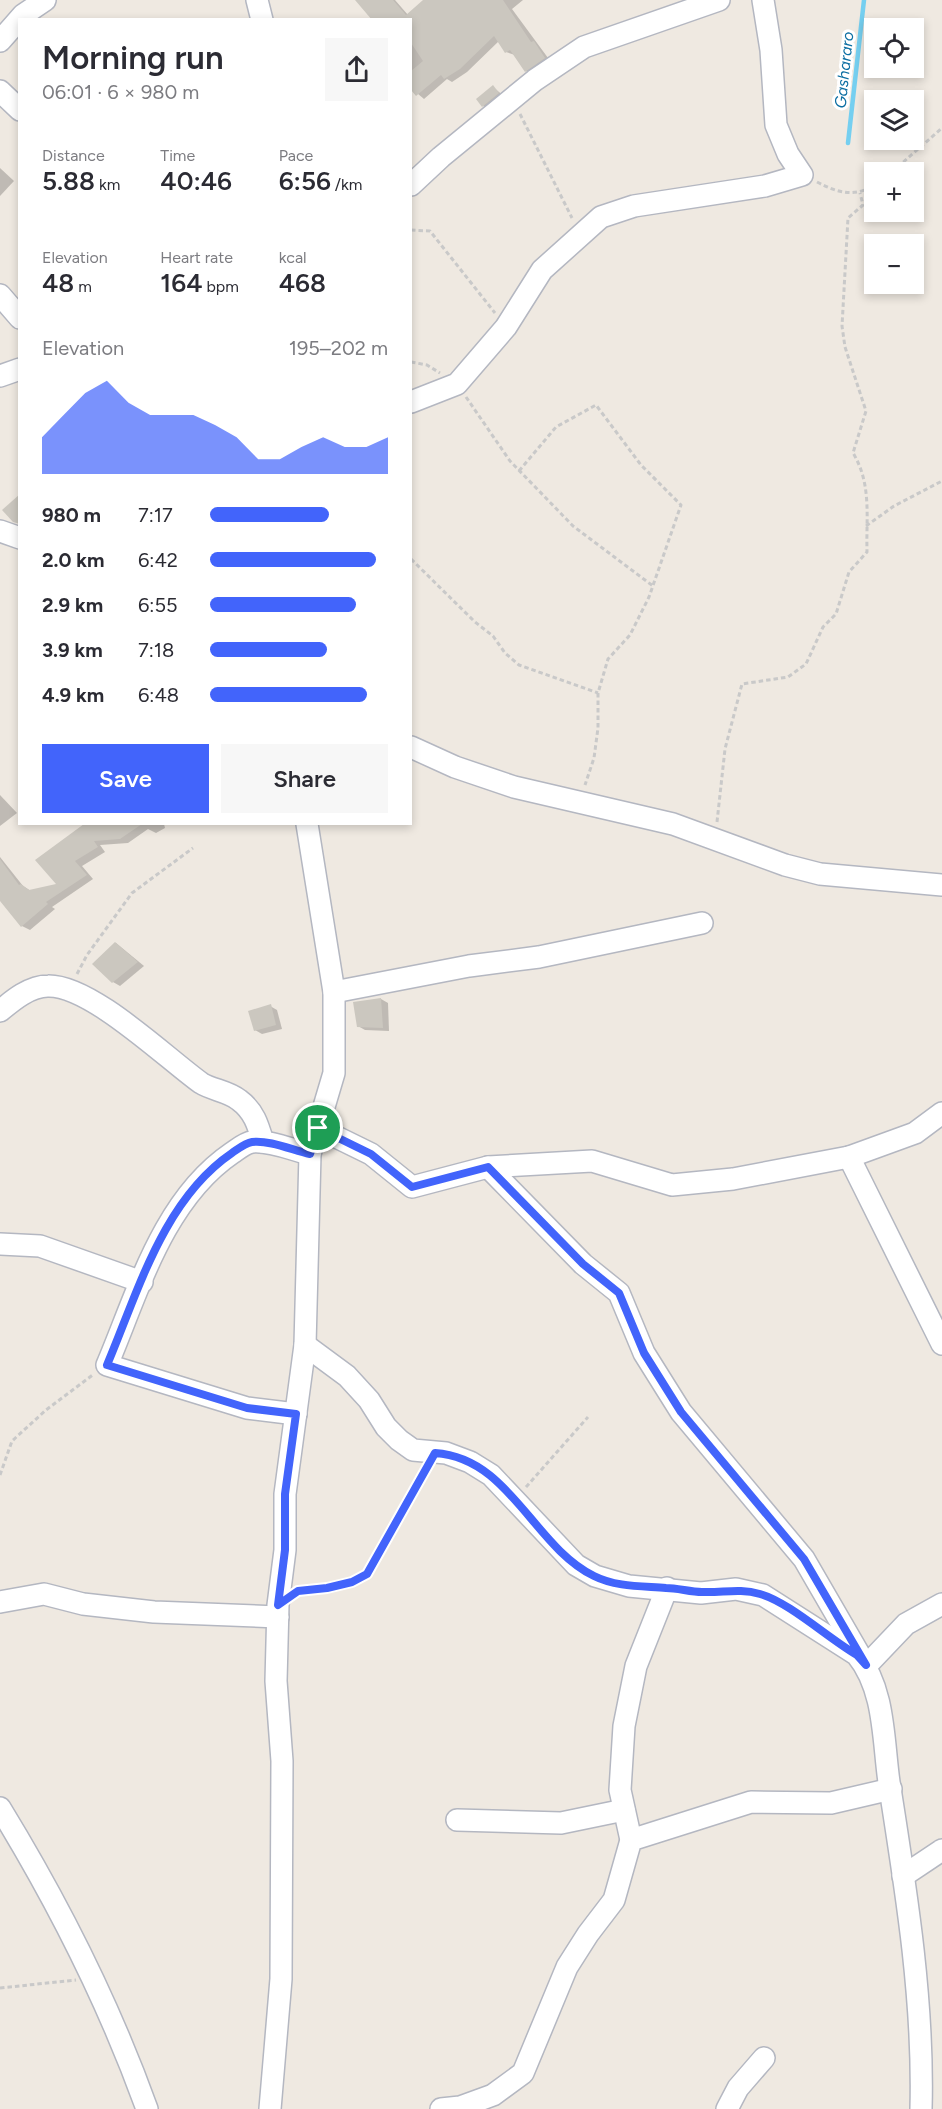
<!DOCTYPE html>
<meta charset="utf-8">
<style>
:root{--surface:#fff;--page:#f7f7f7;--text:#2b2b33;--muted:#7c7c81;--accent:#4264fb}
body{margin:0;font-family:Figtree,sans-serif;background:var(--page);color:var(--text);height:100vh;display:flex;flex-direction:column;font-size:22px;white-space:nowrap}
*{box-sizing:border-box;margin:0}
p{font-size:20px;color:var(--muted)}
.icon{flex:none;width:33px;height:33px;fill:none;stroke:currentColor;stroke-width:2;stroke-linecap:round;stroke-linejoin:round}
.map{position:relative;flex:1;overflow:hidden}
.panel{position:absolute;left:18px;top:18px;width:394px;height:807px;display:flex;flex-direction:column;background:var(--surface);border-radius:0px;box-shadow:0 3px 9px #0003}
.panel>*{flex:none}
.tools{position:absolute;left:864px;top:18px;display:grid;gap:12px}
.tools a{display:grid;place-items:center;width:60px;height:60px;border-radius:0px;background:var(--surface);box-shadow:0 3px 9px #0003;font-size:30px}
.pin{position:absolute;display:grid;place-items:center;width:51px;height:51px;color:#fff;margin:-26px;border:3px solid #fff;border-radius:50%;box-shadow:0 2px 6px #0007}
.round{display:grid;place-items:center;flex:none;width:63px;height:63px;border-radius:0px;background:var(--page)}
.overview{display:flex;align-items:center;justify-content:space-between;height:102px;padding:0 24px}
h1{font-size:33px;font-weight:600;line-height:45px}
.metrics{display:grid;grid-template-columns:repeat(3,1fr);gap:9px;height:102px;padding:6px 24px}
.metrics div{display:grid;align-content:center}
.metrics b{font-size:26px;font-weight:600}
.metrics small{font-size:16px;font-weight:400}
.metrics p{font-size:16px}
.chart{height:168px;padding:12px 24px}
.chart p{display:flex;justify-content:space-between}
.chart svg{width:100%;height:108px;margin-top:6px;fill:var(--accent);opacity:.7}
.primary-button{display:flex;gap:12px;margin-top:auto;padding:12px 24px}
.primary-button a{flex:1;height:69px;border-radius:0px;background:var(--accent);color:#fff;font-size:24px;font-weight:600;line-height:69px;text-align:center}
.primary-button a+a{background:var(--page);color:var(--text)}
ul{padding:0 24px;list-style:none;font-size:20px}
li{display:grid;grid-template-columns:96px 72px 1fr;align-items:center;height:45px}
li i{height:15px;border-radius:8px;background:var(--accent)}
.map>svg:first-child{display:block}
.shadow{fill:#0003}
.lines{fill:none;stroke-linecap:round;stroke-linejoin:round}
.stream{stroke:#75cff0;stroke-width:4.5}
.building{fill:#cbc7bf}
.minor-casing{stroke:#b4b7c1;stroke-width:24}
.path{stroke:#c9c9c9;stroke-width:3;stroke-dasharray:4.5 3;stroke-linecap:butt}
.minor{stroke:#fff;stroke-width:21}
.route-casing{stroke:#fff;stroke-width:12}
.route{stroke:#4264fb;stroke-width:8}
.labels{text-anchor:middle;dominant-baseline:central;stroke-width:6;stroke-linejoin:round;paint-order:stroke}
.water-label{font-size:16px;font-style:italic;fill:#0d6fa3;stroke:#fff}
</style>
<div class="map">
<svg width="942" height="2109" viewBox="0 0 942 2109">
<rect width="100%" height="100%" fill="#efe9e1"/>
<g class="shadow">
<polygon points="360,0 395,0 408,15 426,0 523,0 512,9 551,62 533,75 526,71 515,55 506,52 499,41 467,72 452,82 447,79 424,99 411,88 411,20"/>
<polygon points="493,87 505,97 490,110 483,106"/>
<polygon points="0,168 14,181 0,196"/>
<polygon points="0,795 17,813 0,826"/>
<polygon points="96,824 164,824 165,828 156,833 148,829 128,843 100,845 105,852 82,866 93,879 52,907 55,909 30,930 22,926 0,899 0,857 23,886 31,891 59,885 89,829"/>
<polygon points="116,943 144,966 120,986 113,982"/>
<polygon points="381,999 388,1003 389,1031 365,1030 358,1026"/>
<polygon points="270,1006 277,1010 282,1029 262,1034 255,1030"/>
</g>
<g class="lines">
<polyline class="stream" points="848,143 864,0"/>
</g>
<g class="building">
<polygon points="355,0 393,0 406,15 423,0 503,0 531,42 534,41 545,58 525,72 510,50 505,53 494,36 460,69 444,79 441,75 416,96 411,90 411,71 423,61 411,43 411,20 372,20"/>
<polygon points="493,85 499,93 482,107 476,99"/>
<polygon points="20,494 20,524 13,522 2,510"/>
<polygon points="84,824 142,824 120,839 94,841 98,847 75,861 87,875 46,902 48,904 21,927 0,901 0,859 19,885 21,884 29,890 56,884 35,860"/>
<polygon points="115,942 138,962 112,983 92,964"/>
<polygon points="381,998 383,1028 357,1027 353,1002"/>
<polygon points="271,1004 276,1025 254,1031 248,1011"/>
</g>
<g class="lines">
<defs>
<g id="minor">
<polyline points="257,0 262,20"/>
<polyline points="0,41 23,15 45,0"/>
<polyline points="0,91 20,110"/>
<polyline points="411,185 441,157 535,80 584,47 719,0"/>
<polyline points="0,295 20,318"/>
<polyline points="0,376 20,369"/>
<polyline points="411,402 457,384 506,327 542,270 601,217 634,206 765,186 802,175 788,154 776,125 771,50 763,0"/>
<polyline points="0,531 20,538"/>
<polyline points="411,747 455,767 514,787 673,824 785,865 820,874 942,885"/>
<polyline points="334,992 469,966 539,957 702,923"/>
<path d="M0,1011c13,-11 30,-25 48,-25 43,-1 118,72 153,97 11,7 27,8 38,17 15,11 19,25 24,42"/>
<polyline points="318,1128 371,1154 412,1187 488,1167 592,1161 672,1185 733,1179 849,1157 915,1133 942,1113"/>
<polyline points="849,1157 942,1344"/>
<polyline points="488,1167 583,1264 619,1293 644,1353 681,1412 804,1559 866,1666 906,1624 942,1604"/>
<polyline points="0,1244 40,1246 142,1282"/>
<path d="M305,1345l42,31 22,24 17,27 13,13 14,10 33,3 24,9 21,13 85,90 19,11 34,10 72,7 35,-4 27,6 94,60c28,34 26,85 32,127 17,108 35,218 32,327"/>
<path d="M296,1414l-49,-6 -140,-43c31,-73 56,-165 125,-212 6,-4 13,-10 20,-11 18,-2 40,8 58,12"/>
<polyline points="0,1602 44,1594 83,1604 154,1612 278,1617"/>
<path d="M0,1808c60,98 108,193 147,301"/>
<polyline points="457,1820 561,1823 624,1810"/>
<polyline points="631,1840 620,1790 624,1726 636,1666 667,1588"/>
<polyline points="903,1876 942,1850"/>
<polyline points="270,2109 281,1979 282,1761 276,1681 278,1605 285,1550 285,1494 305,1345 310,1154 334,1073 334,992 307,824"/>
<polyline points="441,2109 460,2107 493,2095 523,2073 567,1967 588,1934 614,1900 631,1840 751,1802 831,1803 891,1789"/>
<polyline points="727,2109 738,2088 764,2058"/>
</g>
</defs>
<use href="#minor" class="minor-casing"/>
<g class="path">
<polyline points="520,114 572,218"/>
<polyline points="892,172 942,128"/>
<path d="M817,182c21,11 36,15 57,4"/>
<polyline points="411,230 430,231 495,313"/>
<polyline points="411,362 427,365 440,373"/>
<polyline points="466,397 510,461 573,526 653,586"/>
<polyline points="519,471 556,427 596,405 641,465 681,505 649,597 630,635 608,659 598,693 598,728 594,758 585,785"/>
<polyline points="866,526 894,506 942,481"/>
<polyline points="411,559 475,622 493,636 505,653 519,665 598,693"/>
<path d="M717,822l8,-73 17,-65 46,-7 18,-13 17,-37 13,-13 13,-42 18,-20c-1,-34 5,-68 -14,-99l13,-42 -21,-64 -3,-21 6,-108 15,-13 -3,-12"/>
<polyline points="77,974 87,955 132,893 193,848"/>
<polyline points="0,1475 12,1441 46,1410 94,1374"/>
<polyline points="526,1487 588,1417"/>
<polyline points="297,1592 327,1588 352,1582 367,1574 427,1469"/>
<polyline points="0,1988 76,1980"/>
</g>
<use href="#minor" class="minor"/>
</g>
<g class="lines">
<defs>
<path id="route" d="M318,1128l53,26 41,33 76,-20 95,97 36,29 25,60 37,59 123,147 62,106 -9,-10c-28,-16 -68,-53 -97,-61 -21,-6 -37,-1 -58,-2 -12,0 -24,-4 -36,-4 -25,-2 -50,-1 -72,-12 -61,-30 -84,-118 -159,-123l-68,121 -15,8 -25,6 -29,3 -20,14 7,-55v-56l11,-80 -49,-6 -140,-43c31,-73 56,-165 125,-212 6,-4 13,-10 20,-11 18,-2 40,8 58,12z"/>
</defs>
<use href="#route" class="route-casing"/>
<use href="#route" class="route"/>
</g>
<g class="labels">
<g class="water-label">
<text transform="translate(844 70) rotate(-84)">Gashararo</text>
</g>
</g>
</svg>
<div class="tools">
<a><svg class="icon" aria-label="locate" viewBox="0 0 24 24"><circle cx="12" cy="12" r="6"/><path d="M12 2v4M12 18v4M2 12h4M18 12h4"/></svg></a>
<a><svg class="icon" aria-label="layers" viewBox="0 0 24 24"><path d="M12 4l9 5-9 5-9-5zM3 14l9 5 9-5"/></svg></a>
<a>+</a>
<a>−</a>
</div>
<div class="pin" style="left:318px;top:1128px;background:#1e9e55"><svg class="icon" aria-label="arrive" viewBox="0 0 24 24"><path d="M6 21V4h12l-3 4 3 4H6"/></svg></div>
<section class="panel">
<div class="overview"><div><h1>Morning run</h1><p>06:01 · 6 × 980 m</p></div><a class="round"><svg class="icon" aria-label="share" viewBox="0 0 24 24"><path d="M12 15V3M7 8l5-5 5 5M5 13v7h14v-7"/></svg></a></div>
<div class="metrics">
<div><p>Distance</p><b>5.88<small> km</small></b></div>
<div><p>Time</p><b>40:46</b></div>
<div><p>Pace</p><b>6:56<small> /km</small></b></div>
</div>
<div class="metrics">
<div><p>Elevation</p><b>48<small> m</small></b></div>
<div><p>Heart rate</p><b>164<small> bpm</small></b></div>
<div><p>kcal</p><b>468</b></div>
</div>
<div class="chart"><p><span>Elevation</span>195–202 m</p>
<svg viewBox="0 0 160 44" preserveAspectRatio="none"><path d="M0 44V29L10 20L20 11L30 6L40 15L50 20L60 20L70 20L80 24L90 29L100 38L110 38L120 33L130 29L140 33L150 33L160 29V44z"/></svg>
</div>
<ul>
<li><b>980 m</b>7:17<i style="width:67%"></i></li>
<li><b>2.0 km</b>6:42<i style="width:93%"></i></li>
<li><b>2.9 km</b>6:55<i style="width:82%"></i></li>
<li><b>3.9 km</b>7:18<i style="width:66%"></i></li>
<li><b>4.9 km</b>6:48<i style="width:88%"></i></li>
</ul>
<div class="primary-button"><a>Save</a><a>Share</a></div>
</section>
</div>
